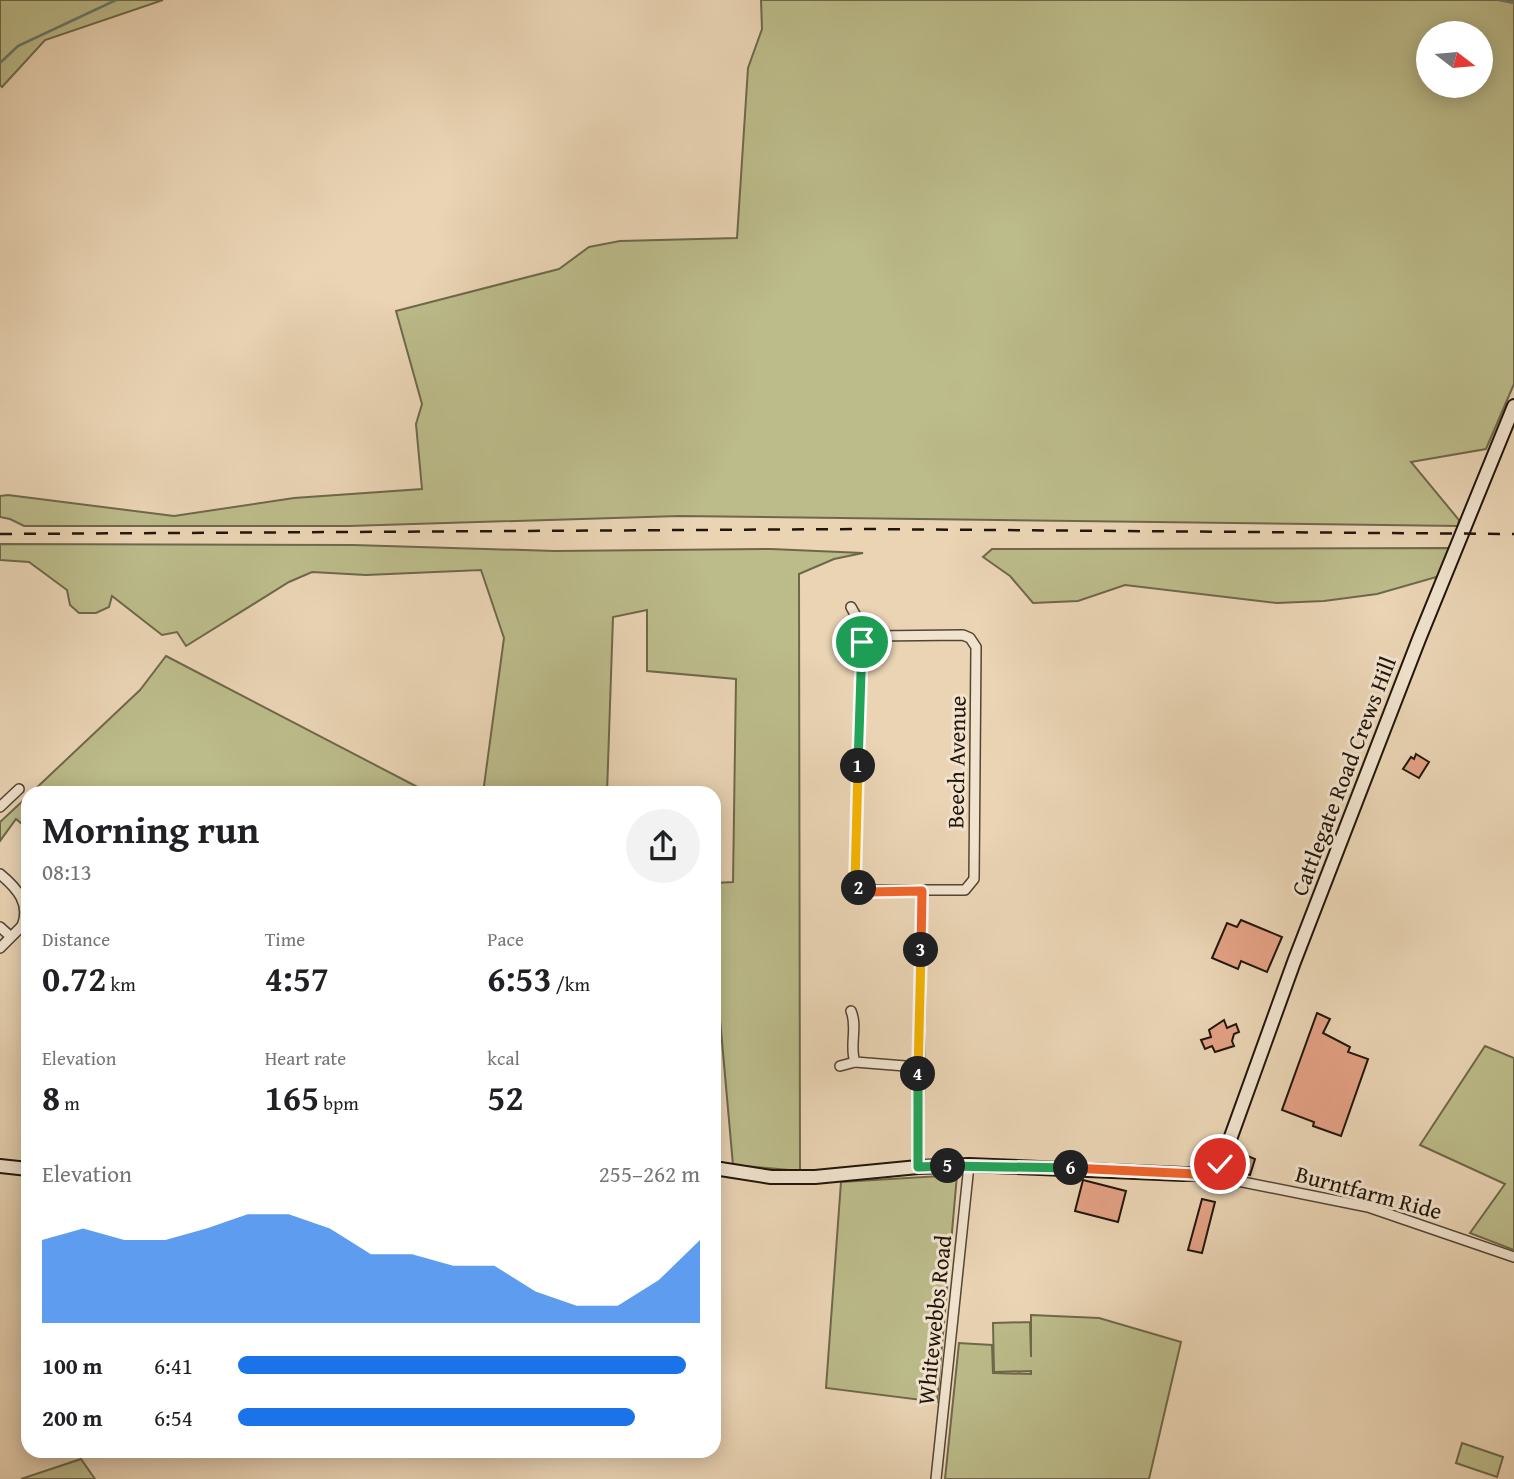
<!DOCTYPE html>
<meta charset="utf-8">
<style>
:root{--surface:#fff;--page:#f2f2f2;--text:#202124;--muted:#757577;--accent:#1a73e8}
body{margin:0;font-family:"Gentium Book Plus",serif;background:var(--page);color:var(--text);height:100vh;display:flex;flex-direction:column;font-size:26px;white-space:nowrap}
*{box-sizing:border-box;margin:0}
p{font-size:23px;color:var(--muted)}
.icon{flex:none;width:38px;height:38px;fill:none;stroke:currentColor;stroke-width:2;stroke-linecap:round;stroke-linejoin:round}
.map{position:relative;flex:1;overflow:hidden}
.drawer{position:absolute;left:21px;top:786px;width:700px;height:672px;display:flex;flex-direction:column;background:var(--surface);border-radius:21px;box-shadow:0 4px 18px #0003}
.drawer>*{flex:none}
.needle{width:46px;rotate:106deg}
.tools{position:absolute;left:1416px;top:21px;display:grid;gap:14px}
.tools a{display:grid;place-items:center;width:77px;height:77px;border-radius:50%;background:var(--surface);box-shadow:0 4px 18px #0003;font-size:35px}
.pin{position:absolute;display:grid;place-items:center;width:60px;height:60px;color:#fff;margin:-30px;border:4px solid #fff;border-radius:50%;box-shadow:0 2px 7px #0007}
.km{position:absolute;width:35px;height:35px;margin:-18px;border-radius:50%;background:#222;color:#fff;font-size:19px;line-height:35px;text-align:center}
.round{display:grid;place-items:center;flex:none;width:74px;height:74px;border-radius:37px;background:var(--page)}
.summary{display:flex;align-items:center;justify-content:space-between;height:119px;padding:0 21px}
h1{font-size:38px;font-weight:600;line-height:52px}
.figures{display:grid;grid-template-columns:repeat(3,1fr);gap:10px;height:119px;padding:7px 21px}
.figures div{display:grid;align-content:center}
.figures b{font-size:35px;font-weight:600}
.figures small{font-size:19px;font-weight:400}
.figures p{font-size:19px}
.chart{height:196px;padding:14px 21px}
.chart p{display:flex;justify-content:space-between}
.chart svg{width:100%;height:126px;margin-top:7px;fill:var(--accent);opacity:.7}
ul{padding:0 21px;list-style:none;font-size:23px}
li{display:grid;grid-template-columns:112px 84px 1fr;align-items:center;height:52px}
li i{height:18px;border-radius:9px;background:var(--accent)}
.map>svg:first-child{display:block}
.green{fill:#bcbb8a;stroke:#6e684a;stroke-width:2;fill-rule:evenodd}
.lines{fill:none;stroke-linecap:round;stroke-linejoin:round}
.stream{stroke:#68776e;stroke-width:2.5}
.building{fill:#e4a185;stroke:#21150a;stroke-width:2}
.street-casing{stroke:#534534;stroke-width:12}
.secondary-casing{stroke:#21150a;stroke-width:16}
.street{stroke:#f1e3ce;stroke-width:9}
.secondary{stroke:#f1e3ce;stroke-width:12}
.rail{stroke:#21150a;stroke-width:2.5;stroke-dasharray:12 12;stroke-linecap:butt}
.split-1-casing{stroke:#fff;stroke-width:14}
.split-2-casing{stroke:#fff;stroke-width:14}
.split-3-casing{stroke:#fff;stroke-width:14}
.split-4-casing{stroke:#fff;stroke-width:14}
.split-5-casing{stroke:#fff;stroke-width:14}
.split-6-casing{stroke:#fff;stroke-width:14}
.split-7-casing{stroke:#fff;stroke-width:14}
.split-8-casing{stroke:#fff;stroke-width:14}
.split-1{stroke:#22a559;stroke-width:9}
.split-2{stroke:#f5b400;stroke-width:9}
.split-3{stroke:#f0652b;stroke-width:9}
.split-4{stroke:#f5b400;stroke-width:9}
.split-5{stroke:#22a559;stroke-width:9}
.split-6{stroke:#22a559;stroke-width:9}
.split-7{stroke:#f0652b;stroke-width:9}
.split-8{stroke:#f5b400;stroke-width:9}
.labels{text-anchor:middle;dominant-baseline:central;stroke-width:6;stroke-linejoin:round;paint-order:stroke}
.street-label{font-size:23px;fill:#21150a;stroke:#f1e3ce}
</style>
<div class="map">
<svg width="1514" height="1479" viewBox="0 0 1514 1479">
<rect width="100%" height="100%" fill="#ead4b4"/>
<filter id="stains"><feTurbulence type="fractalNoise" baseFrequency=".00286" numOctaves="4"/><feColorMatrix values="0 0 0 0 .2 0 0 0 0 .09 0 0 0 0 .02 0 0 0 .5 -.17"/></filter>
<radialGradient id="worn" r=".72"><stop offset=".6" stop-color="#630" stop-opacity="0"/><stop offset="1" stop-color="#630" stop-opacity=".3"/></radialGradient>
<g class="green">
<polygon points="0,0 163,0 45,40 2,87 0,85"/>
<path d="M761,0h753v384l-28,65 -75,13 48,58 -1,6 -779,-10 -330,10h-325l-14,-7 -10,-2v-21l8,-1 166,21 120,-18 128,-9 -6,-65 6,-20 -26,-93 163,-42 30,-22 31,-6 117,-3 11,-170 14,-39zM1428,33h52v53h-52z"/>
<polygon points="0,544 353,545 555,551 771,549 863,553 834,559 799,574 800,1171 733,1165 719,1008 714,1008 714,883 733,882 736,679 647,671 647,610 613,617 607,793 483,793 504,638 481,570 366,575 312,572 289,582 186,646 177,632 162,635 112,596 109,607 96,613 79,613 70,605 67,590 29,562 0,560"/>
<polygon points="1450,548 1440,576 1377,594 1324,601 1277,603 1125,585 1078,601 1033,603 1010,576 983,557 992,549"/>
<polygon points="166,656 429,793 31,793 140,690"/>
<polygon points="28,796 28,829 16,819 0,841 0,822"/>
<polygon points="1485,1046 1514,1058 1514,1250 1470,1233 1505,1184 1420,1145"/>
<polygon points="957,1175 937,1402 826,1388 841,1182"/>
<polygon points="1031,1315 1099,1318 1181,1342 1149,1479 945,1479 959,1343 992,1345 993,1373 1031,1374 1031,1371 994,1372 993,1323 1030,1322 1031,1357"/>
<polygon points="1462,1443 1503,1457 1497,1477 1456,1463"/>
<polygon points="81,1459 95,1479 21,1479"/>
</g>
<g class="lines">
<g class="stream">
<polyline points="1499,0 1514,3"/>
<polyline points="0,63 18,46 116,0"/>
</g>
</g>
<g class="building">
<polygon points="1416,754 1429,762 1419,778 1403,769 1411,757 1414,759"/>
<polygon points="1241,920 1282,937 1267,972 1241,961 1238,969 1212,958 1227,923 1237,927"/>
<polygon points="1317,1013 1330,1019 1323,1033 1350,1047 1348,1052 1368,1059 1341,1136 1313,1126 1314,1122 1282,1110"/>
<polygon points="1224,1020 1227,1028 1236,1024 1239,1032 1234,1034 1232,1041 1234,1046 1215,1052 1212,1046 1205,1049 1201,1040 1211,1037 1209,1030"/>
<polygon points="1235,1151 1255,1159 1250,1175 1229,1169"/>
<polygon points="1083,1180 1126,1191 1118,1222 1075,1211"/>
<polygon points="1202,1199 1215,1202 1202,1253 1188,1250"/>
</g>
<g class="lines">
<defs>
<g id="street">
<polyline points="851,607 867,636"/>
<polygon points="963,635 970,638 976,647 974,879 965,890 861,890 855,884 862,642 867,636 873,636"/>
<polyline points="0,807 19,789"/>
<path d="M0,874c17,14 31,30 22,52"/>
<polyline points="0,927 10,936"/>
<polyline points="0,948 22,926 28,930"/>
<path d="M851,1011c7,16 -2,35 4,51l63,5"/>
<polyline points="840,1066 855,1062"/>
<polyline points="918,1167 922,891"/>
<polyline points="1216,1169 1223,1178 1368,1207 1514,1257"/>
<polyline points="936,1479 969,1165"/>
</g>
<g id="secondary">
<polyline points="0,1166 28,1169"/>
<path d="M714,1168l57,9h44l103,-10 51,-2 214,9c18,0 32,0 41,-18l70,-194 125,-323 95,-233"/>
</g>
</defs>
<use href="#street" class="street-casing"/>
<use href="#secondary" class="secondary-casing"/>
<use href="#street" class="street"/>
<use href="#secondary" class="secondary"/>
<polyline class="rail" points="0,534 863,529 1514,534"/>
</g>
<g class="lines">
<defs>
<polyline id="split-1" points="858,766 862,642"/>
<polyline id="split-2" points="858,766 855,884 859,888"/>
<polyline id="split-3" points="859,888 868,892 922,891 921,950"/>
<polyline id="split-4" points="918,1074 921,950"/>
<polyline id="split-5" points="918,1074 918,1167 948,1166"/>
<polyline id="split-6" points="948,1166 1071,1168"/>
<polyline id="split-7" points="1071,1168 1195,1174"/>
<polyline id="split-8" points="1195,1174 1216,1169 1220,1164"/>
</defs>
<use href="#split-1" class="split-1-casing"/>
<use href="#split-2" class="split-2-casing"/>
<use href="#split-3" class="split-3-casing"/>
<use href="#split-4" class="split-4-casing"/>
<use href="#split-5" class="split-5-casing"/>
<use href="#split-6" class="split-6-casing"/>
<use href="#split-7" class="split-7-casing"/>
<use href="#split-8" class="split-8-casing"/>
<use href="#split-1" class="split-1"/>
<use href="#split-2" class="split-2"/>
<use href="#split-3" class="split-3"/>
<use href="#split-4" class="split-4"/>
<use href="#split-5" class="split-5"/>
<use href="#split-6" class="split-6"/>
<use href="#split-7" class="split-7"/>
<use href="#split-8" class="split-8"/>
</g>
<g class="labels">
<g class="street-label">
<text transform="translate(956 762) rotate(-89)">Beech Avenue</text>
<text transform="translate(1343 776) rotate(-69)">Cattlegate Road Crews Hill</text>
<text transform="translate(1369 1192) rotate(15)">Burntfarm Ride</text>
<text transform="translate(934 1320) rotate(-84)">Whitewebbs Road</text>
</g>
</g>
<rect width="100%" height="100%" filter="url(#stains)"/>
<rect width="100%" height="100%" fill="url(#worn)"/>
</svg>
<div class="tools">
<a><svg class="needle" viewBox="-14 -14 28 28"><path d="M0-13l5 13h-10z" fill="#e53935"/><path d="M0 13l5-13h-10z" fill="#757577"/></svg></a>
</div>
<div class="pin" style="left:862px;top:642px;background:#1e9e55"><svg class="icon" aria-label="arrive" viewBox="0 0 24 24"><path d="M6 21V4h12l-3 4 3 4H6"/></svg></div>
<div class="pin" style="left:1220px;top:1164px;background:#d93025"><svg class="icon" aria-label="check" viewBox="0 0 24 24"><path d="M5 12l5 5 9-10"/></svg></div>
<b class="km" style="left:858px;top:766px">1</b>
<b class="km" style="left:859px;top:888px">2</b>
<b class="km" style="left:921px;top:950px">3</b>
<b class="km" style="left:918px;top:1074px">4</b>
<b class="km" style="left:948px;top:1166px">5</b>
<b class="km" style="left:1071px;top:1168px">6</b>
<section class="drawer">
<div class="summary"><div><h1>Morning run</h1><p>08:13</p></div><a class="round"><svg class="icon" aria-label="share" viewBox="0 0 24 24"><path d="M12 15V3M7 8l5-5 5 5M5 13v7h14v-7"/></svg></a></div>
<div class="figures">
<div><p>Distance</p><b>0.72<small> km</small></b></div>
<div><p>Time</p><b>4:57</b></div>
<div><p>Pace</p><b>6:53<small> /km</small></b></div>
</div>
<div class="figures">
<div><p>Elevation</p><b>8<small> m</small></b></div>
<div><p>Heart rate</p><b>165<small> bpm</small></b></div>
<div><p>kcal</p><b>52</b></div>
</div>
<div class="chart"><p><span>Elevation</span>255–262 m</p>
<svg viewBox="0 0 160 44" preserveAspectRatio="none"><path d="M0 44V15L10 11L20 15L30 15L40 11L50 6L60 6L70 11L80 20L90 20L100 24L110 24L120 33L130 38L140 38L150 29L160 15V44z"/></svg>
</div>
<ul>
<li><b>100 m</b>6:41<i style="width:97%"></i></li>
<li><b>200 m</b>6:54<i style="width:86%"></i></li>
</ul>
</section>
</div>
